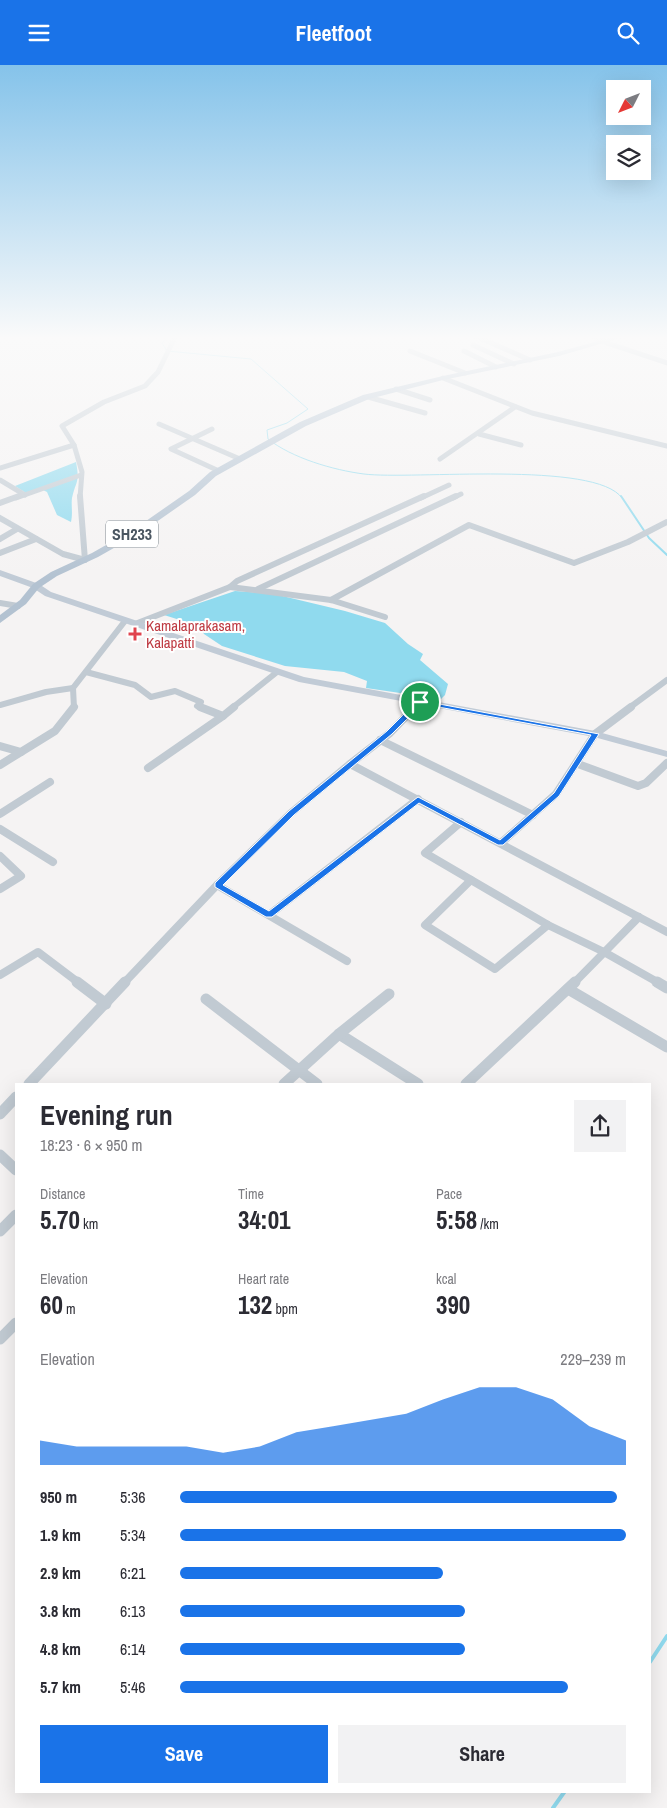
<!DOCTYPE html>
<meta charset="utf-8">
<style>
:root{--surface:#fff;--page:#f2f2f3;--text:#2b2b33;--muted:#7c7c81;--accent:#1a73e8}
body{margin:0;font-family:"Archivo Narrow",sans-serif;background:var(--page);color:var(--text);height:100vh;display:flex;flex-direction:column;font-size:19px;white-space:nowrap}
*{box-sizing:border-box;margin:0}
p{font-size:16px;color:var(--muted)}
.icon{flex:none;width:28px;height:28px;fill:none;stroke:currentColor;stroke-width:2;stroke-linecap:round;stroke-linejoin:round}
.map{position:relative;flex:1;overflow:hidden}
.drawer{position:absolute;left:15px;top:1018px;width:636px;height:710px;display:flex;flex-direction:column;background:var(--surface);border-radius:0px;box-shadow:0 5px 20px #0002}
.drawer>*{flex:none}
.needle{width:32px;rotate:228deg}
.tools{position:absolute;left:606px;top:15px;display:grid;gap:10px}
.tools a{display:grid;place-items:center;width:45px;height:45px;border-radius:0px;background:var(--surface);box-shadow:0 5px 20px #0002;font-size:25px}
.pin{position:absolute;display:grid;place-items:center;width:42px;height:42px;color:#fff;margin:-21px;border:2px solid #fff;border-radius:50%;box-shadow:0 1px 5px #0007}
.round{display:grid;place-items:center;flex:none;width:52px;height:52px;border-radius:0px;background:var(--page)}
.headline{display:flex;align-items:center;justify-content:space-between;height:85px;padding:0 25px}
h1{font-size:28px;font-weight:700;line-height:38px}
.metrics{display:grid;grid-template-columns:repeat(3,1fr);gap:8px;height:85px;padding:5px 25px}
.metrics div{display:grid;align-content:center}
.metrics b{font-size:25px;font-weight:700}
.metrics small{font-size:14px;font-weight:400}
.metrics p{font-size:14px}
.chart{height:140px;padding:10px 25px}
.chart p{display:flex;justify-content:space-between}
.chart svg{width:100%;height:90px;margin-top:5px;fill:var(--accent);opacity:.7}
.action{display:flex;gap:10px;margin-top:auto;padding:10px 25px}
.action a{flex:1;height:58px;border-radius:0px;background:var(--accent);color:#fff;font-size:20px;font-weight:700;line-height:58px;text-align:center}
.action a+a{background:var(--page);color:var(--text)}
ul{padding:0 25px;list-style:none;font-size:16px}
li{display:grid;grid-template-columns:80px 60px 1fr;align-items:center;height:38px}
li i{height:12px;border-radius:6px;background:var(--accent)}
header{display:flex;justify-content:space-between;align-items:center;height:65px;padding:0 25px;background:var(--accent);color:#fff;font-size:22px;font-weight:700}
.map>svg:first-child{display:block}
.water{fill:#90daee}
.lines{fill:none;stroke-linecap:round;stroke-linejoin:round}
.stream-far2{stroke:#90daee;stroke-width:1}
.stream-far1{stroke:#90daee;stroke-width:2}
.stream{stroke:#90daee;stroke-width:4}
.street-far3{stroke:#c1cad2;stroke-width:5}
.street-far2{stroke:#c1cad2;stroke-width:6}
.street-far1{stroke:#c1cad2;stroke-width:8}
.street{stroke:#c1cad2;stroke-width:11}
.secondary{fill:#c1cbd6;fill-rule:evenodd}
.primary{fill:#b3c2d1;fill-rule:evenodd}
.route{fill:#1a73e8;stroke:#fff;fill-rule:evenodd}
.health-dot{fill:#e0444e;stroke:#fff;stroke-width:2}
.labels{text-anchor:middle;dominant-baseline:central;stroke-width:4;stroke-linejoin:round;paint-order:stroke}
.far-health-label{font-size:15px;fill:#be3a42;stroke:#fff;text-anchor:start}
.shield{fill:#fff;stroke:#808990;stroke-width:1}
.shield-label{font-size:16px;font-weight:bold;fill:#4a5661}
</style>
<header><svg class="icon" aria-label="menu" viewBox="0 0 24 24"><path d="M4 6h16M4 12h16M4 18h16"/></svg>Fleetfoot<svg class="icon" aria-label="search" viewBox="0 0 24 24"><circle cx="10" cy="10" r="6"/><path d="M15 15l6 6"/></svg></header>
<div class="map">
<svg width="667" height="1743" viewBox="0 0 667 1743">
<rect width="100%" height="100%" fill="#f5f3f3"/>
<g class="water">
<path d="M76,397c4,21 0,18 -4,36 -1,7 1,15 -1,24l-14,-7 -10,-23 -8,-4 -13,5 -11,-7z"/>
<polygon points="235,526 274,529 345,546 385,558 408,579 423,589 420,595 448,619 445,630 441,634 366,623 367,616 344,607 285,601 222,581 204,569 199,561 164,550"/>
</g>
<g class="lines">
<path class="stream-far2" d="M169,270l-7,8 5,8 84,8 57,50 -21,14 -20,7 1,9c24,19 65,31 96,35 47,6 232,-14 258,24"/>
<polyline class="stream-far1" points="621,431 649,473 667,490"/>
<g class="stream">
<polyline points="650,1597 667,1571"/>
<polyline points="553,1743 565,1726"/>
</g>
<g class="street-far3">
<polyline points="473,270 530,295"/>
<polyline points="588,270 606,276"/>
<polyline points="604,277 667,298"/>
<polyline points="473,280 514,299"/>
<polyline points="410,286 465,308"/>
<polyline points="464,286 496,302"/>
<polyline points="443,313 532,348 667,381"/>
<polyline points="396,324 430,335"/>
<polyline points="368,332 425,348"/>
<polyline points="159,359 240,394"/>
<polyline points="212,364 171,384 219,406"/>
<polyline points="479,369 521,380"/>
<polyline points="440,394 515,342"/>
<polyline points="0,403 74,380"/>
<polyline points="0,415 25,430"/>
<polyline points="16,433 81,410"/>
<polyline points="80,433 82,407 74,380 62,361 104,337 145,321 158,307 176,270"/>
<polyline points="421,433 449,420"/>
<polyline points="453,433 461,429"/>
</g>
<g class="street-far2">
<polyline points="0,438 19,431"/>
<polyline points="0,453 63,489 85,495 80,431"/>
<polyline points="0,474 17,464"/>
<polyline points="0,488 36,474"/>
<polyline points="230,522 331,535 385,552"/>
<polyline points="258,524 456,431"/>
<polyline points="331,535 469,460 574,498 628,477 667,457"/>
<polyline points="0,538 18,541"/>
<polyline points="135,559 230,522 237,516 424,431"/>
<polyline points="86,607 135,620 151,632 175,626 201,637 197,641 203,643"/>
<polyline points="0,640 46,627 73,623"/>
<polyline points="74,643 73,623 125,556"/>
<polyline points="232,643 277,607"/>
<polyline points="414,643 420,637"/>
<polyline points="629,643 667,615"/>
</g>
<g class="street-far1">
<polyline points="200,642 223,651 234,642"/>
<polyline points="415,642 390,668 350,699 667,867"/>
<polyline points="380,675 533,750"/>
<polyline points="0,681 21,687 55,666 74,642"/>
<polyline points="578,699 638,721 646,718 667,698"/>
<polyline points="0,700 21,687"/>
<polyline points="148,703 223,651"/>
<polyline points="0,749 50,717"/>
<polyline points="461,757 425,788 548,860 604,887 659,918"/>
<polyline points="0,764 53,797"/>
<polyline points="501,778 556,729 595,669 631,642"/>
<polyline points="0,791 21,811 0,824"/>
<polyline points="471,815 425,860 495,904 548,860"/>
<polyline points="269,850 418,734"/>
<polyline points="347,896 217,820 291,748 350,699"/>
<polyline points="0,910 38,887 79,918"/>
<polyline points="124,918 217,820"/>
<polyline points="574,918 639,852"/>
</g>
<g class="street">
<polyline points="77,917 106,939"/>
<polyline points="657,917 667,923"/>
<polyline points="568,924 667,982"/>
<polyline points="206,934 317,1019"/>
<polyline points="339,969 418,1019"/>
<polyline points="29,1019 125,917"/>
<polyline points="284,1019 339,969 389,929"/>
<polyline points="466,1019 575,917"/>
<polyline points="0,1049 16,1032"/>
<polyline points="0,1090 16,1105"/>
<polyline points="0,1166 16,1150"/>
<polyline points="0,1274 16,1258"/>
</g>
<polygon class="secondary" points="0,505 39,519 51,527 304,612 595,666 667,686 667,692 594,672 299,617 45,531 33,523 0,511"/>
<polygon class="primary" points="620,270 631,270 559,291 443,315 369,334 306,361 216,411 195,430 142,467 98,492 57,511 39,523 26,539 0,558 0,550 20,535 33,519 51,507 92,488 136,463 189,426 210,407 300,357 363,330 443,311 558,287"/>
</g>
<linearGradient id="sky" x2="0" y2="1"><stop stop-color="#85c3ea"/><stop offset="0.53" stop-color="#fafafa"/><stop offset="1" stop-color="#fafafa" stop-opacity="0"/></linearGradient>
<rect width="667" height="514" fill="url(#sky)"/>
<path class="route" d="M418,635l181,34 -40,62 -56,49h-5l-79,-42 -147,114h-6l-51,-30v-4l74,-72 98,-80zM422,639l169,31 -37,58 -54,47 -82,-43 -149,114 -46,-26 71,-70 98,-81z"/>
<path class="health-dot" d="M132.5 561.5h5v5h5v5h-5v5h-5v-5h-5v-5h5z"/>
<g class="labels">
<g class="far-health-label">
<text x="146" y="560">Kamalaprakasam,<tspan x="146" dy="17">Kalapatti</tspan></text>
</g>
<rect class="shield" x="106" y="455.5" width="52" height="27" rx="4"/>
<g class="shield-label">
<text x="132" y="469">SH233</text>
</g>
</g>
</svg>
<div class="tools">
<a><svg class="needle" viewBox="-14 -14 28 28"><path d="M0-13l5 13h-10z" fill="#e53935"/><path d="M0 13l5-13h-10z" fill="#7c7c81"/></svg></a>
<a><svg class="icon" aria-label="layers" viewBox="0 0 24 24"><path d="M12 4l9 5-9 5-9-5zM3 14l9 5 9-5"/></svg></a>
</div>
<div class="pin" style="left:420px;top:637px;background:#1e9e55"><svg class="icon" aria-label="arrive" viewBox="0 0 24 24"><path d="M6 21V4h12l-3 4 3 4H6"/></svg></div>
<section class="drawer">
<div class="headline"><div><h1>Evening run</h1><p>18:23 · 6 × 950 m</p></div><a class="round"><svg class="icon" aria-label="share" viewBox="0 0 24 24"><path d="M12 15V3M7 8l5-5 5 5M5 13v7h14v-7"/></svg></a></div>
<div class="metrics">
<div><p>Distance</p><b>5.70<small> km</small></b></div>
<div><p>Time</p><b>34:01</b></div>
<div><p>Pace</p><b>5:58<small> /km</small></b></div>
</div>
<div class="metrics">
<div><p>Elevation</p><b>60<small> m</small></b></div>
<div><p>Heart rate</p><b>132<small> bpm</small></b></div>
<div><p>kcal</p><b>390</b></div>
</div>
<div class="chart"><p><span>Elevation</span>229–239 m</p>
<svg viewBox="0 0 160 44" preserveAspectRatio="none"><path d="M0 44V32L10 35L20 35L30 35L40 35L50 38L60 35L70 28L80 25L90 22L100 19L110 12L120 6L130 6L140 12L150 25L160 32V44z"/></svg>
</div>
<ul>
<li><b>950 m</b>5:36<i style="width:98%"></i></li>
<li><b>1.9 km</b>5:34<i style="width:100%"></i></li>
<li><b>2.9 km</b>6:21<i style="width:59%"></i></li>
<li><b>3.8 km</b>6:13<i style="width:64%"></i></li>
<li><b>4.8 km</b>6:14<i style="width:64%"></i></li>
<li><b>5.7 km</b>5:46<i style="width:87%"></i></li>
</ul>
<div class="action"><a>Save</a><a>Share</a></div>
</section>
</div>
